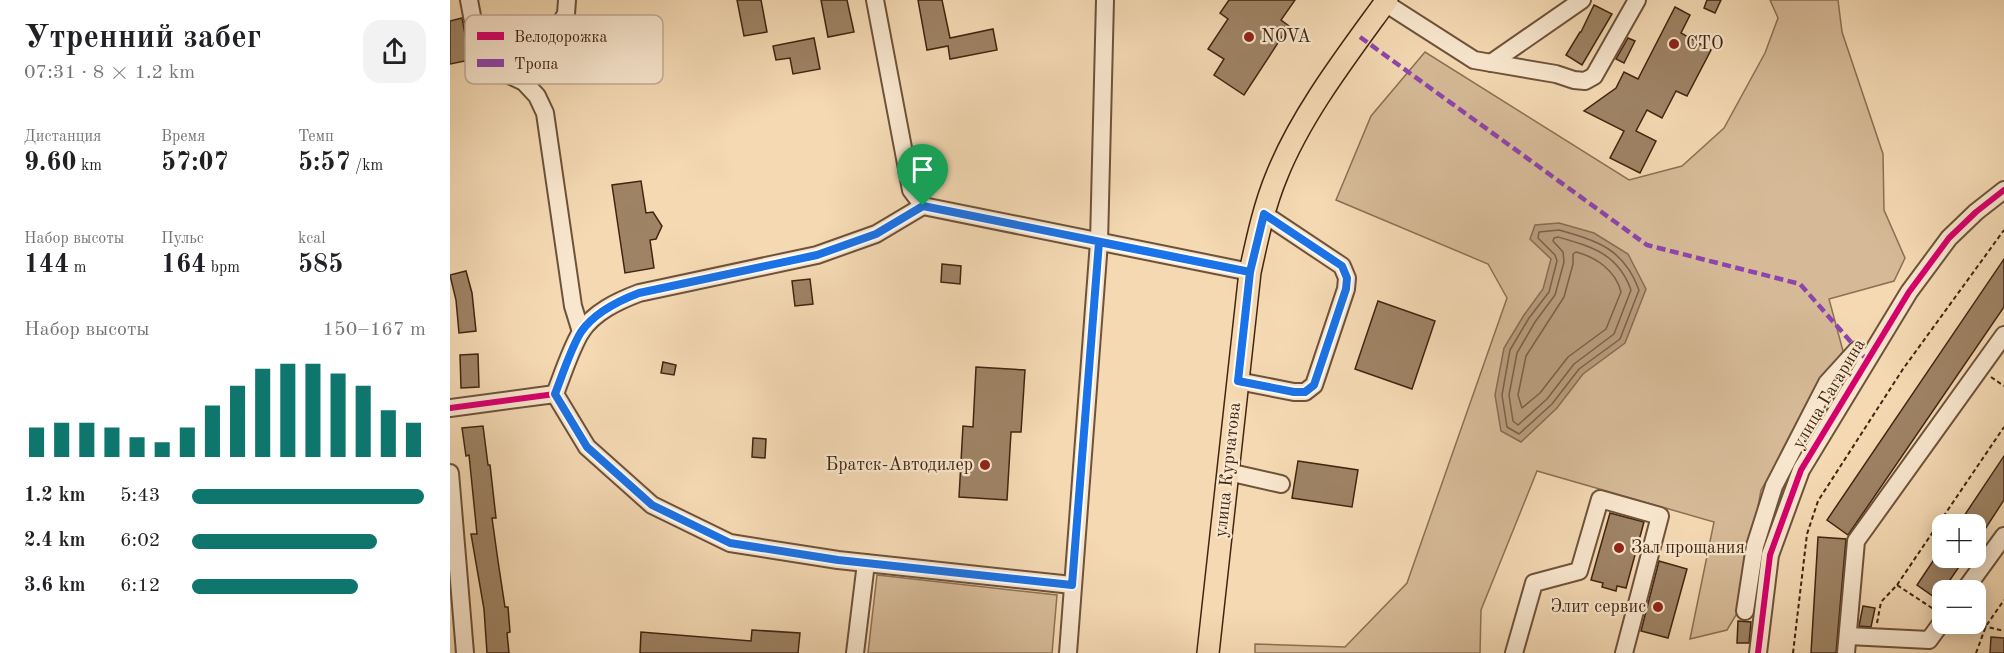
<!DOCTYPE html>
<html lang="ru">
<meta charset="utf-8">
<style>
:root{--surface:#fff;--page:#f2f2f2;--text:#202124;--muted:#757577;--accent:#0f766e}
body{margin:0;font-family:"Old Standard TT",serif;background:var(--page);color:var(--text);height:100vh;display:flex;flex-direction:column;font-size:22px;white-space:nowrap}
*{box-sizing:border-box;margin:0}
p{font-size:20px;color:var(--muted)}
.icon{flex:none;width:33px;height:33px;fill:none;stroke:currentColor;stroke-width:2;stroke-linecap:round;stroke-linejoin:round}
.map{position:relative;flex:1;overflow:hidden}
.panel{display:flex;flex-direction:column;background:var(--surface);width:450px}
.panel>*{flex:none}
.buttons{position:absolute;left:1482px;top:514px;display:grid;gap:12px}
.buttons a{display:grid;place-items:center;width:54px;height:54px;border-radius:12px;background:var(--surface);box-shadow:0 3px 15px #0003;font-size:30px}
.pin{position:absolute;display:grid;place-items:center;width:51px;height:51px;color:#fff;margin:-62px -26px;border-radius:50% 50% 50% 0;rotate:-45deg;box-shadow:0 0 6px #0007}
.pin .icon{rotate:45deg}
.round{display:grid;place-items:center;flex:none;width:63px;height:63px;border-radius:18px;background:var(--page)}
.summary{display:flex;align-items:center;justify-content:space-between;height:102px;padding:0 24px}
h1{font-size:33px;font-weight:800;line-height:45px}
.stats{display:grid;grid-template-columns:repeat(3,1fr);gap:9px;height:102px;padding:6px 24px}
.stats div{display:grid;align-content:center}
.stats b{font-size:26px;font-weight:800}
.stats small{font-size:16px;font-weight:400}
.stats p{font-size:16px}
.chart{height:168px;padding:12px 24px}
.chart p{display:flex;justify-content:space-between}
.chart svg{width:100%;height:108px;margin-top:6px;stroke:var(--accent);stroke-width:6}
ul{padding:0 24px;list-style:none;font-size:20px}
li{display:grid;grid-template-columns:96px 72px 1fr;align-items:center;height:45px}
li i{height:15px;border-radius:8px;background:var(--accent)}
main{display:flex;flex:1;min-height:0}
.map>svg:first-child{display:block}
.green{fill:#d6ba97;stroke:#8c7054;stroke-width:1.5}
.water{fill:#b79c7c;stroke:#886c51;stroke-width:1.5}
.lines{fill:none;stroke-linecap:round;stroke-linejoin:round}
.shore{stroke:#7c6046;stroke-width:1.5}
.building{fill:#9e8365;stroke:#412510;stroke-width:1.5}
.minor-casing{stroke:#6e5239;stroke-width:20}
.major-casing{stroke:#412510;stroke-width:24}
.path{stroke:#412510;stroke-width:2;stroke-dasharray:4.5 3;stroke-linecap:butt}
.minor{stroke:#f8e6ce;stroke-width:16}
.major{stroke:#f4d9b3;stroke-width:21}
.quiet{stroke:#8e44ad;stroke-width:4.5;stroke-dasharray:9 4.5;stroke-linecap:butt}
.cycleway-casing{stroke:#f8e6ce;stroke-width:10}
.cycleway{stroke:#d6006c;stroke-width:6}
.route-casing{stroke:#fff;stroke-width:12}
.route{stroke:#1a73e8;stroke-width:8}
.poi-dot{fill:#8f2418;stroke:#f8e6ce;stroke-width:2}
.labels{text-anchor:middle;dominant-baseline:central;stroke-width:4.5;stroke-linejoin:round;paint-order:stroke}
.poi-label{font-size:18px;fill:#412510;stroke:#f8e6ce;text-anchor:start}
.street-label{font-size:18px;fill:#412510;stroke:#f8e6ce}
.key{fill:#f8e6ce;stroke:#c1ac95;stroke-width:1.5}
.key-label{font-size:16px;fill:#412510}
</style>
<main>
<section class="panel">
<div class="summary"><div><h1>Утренний забег</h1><p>07:31 · 8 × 1.2 km</p></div><a class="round"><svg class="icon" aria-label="share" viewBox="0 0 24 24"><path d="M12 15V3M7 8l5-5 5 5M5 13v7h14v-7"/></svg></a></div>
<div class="stats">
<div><p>Дистанция</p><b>9.60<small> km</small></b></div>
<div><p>Время</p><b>57:07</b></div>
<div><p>Темп</p><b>5:57<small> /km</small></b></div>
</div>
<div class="stats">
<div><p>Набор высоты</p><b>144<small> m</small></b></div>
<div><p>Пульс</p><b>164<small> bpm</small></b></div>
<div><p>kcal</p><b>585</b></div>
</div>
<div class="chart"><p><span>Набор высоты</span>150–167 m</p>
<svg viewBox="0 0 160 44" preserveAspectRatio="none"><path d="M5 44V32M15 44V30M25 44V30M35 44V32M45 44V36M55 44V38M65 44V32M75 44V23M85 44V15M95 44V8M105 44V6M115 44V6M125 44V10M135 44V15M145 44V25M155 44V30"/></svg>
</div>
<ul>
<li><b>1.2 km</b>5:43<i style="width:99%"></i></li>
<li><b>2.4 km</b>6:02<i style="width:79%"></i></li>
<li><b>3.6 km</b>6:12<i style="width:71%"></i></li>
</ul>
</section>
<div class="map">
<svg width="1554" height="653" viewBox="0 0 1554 653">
<rect width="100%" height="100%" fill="#f4d9b3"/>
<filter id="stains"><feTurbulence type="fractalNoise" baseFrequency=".00333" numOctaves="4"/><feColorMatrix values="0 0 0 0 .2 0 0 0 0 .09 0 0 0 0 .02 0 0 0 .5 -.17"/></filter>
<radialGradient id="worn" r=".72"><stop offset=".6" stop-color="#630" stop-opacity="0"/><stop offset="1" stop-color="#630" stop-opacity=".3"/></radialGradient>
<g class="green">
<polygon points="1320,0 1388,0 1392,32 1433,154 1434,210 1455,258 1444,281 1379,299 1393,351 1311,490 1289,610 1277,630 1240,639 1264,522 1087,471 1031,610 1030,653 805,653 805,644 895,647 957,583 1057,298 1038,264 886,200 921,116 975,52 1179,180 1232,166 1274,128 1315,53 1328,18"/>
<polygon points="427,575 607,595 602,653 418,653"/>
</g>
<polygon class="water" points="1109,223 1144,233 1178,254 1196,289 1175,343 1133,374 1107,408 1071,442 1051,431 1045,395 1054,348 1074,315 1093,289 1101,259 1080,239 1085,225"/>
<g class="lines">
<g class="shore">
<path d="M1109,230c39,11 65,19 80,60l-19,49 -41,30 -27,35 -33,30 -12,-7 -5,-32 8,-45 19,-32 20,-26 8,-31 -2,-6 -17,-17 1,-6z"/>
<path d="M1108,237c35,10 60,17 73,53l-17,44 -40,30 -27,35 -29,26 -5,-4 -4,-26 8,-42 18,-31 20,-27 9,-33 -1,-10 -10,-11 1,-3z"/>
<path d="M1126,252c20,5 40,19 45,40l-15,37 -38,28 -28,36 -18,15 -4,-13 8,-39 38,-59 9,-33v-10z"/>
</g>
</g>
<g class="building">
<polygon points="287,0 311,0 317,32 294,36"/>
<polygon points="371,0 397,0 404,32 378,37"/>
<polygon points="468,0 492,0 500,38 543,29 547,50 500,59 498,46 477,50"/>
<polygon points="779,0 845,0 831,20 839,26 794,95 764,75 774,59 758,49 778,19 770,13"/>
<polygon points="1257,0 1271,0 1265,13 1254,8"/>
<polygon points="1144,5 1162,14 1132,65 1116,55 1130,32 1131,32"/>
<polygon points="1225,7 1240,15 1231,33 1261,50 1237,96 1226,91 1212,118 1197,110 1186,131 1206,141 1190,173 1160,158 1174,131 1134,111 1166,88 1174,72 1188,79"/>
<polygon points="12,18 20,60 0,64 0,21"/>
<polygon points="364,38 370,69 343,74 340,58 326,60 323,46"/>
<polygon points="1178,38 1185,41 1174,63 1166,59"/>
<polygon points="191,181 196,213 203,212 212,226 206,239 200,240 204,268 175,273 162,185"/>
<polygon points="1554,259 1554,307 1398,535 1377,520"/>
<polygon points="492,264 511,266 510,284 491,282"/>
<polygon points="16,271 22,293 26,331 9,333 6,300 0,275"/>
<polygon points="360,279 363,304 345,306 342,281"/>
<polygon points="928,301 985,321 962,389 905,369"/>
<polygon points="28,354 29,387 11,388 10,355"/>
<polygon points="213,362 226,365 224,375 211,373"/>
<polygon points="526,367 575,370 571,432 561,432 557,500 509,497 513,426 523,427"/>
<polygon points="33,426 38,465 40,465 46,518 42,518 48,561 55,607 58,607 60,632 57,633 59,653 37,653 34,609 21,534 27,534 19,455 16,456 12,428"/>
<polygon points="303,438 316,439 315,458 302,457"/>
<polygon points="1554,456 1554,500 1526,543 1526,525 1508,525"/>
<polygon points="848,461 908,470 902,507 842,498"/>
<polygon points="1160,513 1194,522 1176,588 1167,586 1166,591 1152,587 1153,583 1141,580"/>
<polygon points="1368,537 1396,539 1386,653 1361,653"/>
<polygon points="1485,558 1515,558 1487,599 1467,585"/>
<polygon points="1209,561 1237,569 1218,638 1191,631"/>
<polygon points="1413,606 1425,608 1421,627 1409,626"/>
<polygon points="1288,621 1301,622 1299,643 1287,643"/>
<polygon points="302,630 350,633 348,653 190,653 191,632 301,641"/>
<polygon points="1541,637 1554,638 1554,653 1540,653"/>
</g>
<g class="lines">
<defs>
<g id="minor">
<polyline points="19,0 29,53 38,65 74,82 87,96 95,113 123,306 131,332"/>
<polyline points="425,0 461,190 473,206"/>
<polyline points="935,3 1024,60 1106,74 1124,80 1135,81 1144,76 1187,0"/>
<polyline points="1041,63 1132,0"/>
<polyline points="74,82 116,14 117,0"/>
<polyline points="788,381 844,392 855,392 864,385 896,289 897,278 892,266 814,214"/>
<path d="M105,394c7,-18 16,-46 26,-62 13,-20 37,-31 58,-39l178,-38 59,-21 47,-28 327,66"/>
<polyline points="0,408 105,394 137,447 202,505 280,543 388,560 622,585"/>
<polyline points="778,472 831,484"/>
<polyline points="0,473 15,653"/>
<polyline points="1514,591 1554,536"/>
<polyline points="1295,611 1305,546 1324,486 1377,383 1407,350"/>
<polyline points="1398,636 1479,640 1492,622"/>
<polyline points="405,653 416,563"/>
<polyline points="618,653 649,242 655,0"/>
<polyline points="1064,653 1084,583 1129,571 1150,499 1210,516 1174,653"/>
<polyline points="1308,653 1320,555 1351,470 1459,292 1499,238 1526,212 1554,190"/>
<polyline points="1396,653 1406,541 1554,335"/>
</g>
<path id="major" d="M758,653l42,-381c7,-32 14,-66 27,-97 25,-62 71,-121 110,-175"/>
</defs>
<use href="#minor" class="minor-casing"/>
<use href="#major" class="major-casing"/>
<g class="path">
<polyline points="1541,377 1554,386"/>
<polyline points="1447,585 1554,427"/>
<polyline points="1427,623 1431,602 1447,585 1485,610"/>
<polyline points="1525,624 1554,631"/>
<polyline points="1343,653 1357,534 1368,501 1453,369 1554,230"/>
<polyline points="1526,653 1536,626 1554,600"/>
</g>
<use href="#minor" class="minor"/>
<use href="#major" class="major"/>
<polyline class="quiet" points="910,37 1197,245 1350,284 1416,359"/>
<defs>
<g id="cycleway">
<path d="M105,394c7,-18 16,-46 26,-62 13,-20 37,-31 58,-39l178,-38 59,-21 47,-28 327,66"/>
<polyline points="0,408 105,394 137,447 202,505 280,543 388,560 622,585"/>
<polyline points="1308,653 1320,555 1351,470 1459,292 1499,238 1526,212 1554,190"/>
</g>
</defs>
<use href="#cycleway" class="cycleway-casing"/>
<use href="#cycleway" class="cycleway"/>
</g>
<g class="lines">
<defs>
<path id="route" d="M473,206l-47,28 -59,21 -178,38c-21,8 -45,20 -58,39 -10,16 -19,44 -26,62l32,53 65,58 78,38 108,17 234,25 27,-343 151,30 -12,109 56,11h11l9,-7 32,-96 1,-11 -5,-12 -78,-52 -14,58c-109,-22 -218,-44 -327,-66"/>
</defs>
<use href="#route" class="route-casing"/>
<use href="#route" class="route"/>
</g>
<g class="poi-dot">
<circle cx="799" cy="37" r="6"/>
<circle cx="1224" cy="44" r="6"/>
<circle cx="535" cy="465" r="6"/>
<circle cx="1169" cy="548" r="6"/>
<circle cx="1208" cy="607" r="6"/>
</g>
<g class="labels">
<g class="poi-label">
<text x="811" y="37">NOVA</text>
<text x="1236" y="44">СТО</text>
<text x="523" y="465" text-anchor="end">Братск-Автодилер</text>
<text x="1181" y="548">Зал прощания</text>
<text x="1196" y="607" text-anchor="end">Элит сервис</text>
</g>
<g class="street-label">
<text transform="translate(1379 394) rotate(-59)">улица Гагарина</text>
<text transform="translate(778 470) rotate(-84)">улица Курчатова</text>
</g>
</g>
<rect x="15" y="15" width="198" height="69" rx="9" class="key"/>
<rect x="27" y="32" width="27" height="8" fill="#d6006c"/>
<rect x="27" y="59" width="27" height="8" fill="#8e44ad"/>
<g class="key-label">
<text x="64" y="42">Велодорожка</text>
<text x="64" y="69">Тропа</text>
</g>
<rect width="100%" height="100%" filter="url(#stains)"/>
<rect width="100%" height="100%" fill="url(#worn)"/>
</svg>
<div class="buttons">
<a>+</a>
<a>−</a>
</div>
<div class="pin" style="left:473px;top:206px;background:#1e9e55"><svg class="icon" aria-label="arrive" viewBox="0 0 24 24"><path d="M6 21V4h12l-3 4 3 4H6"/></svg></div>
</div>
</main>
